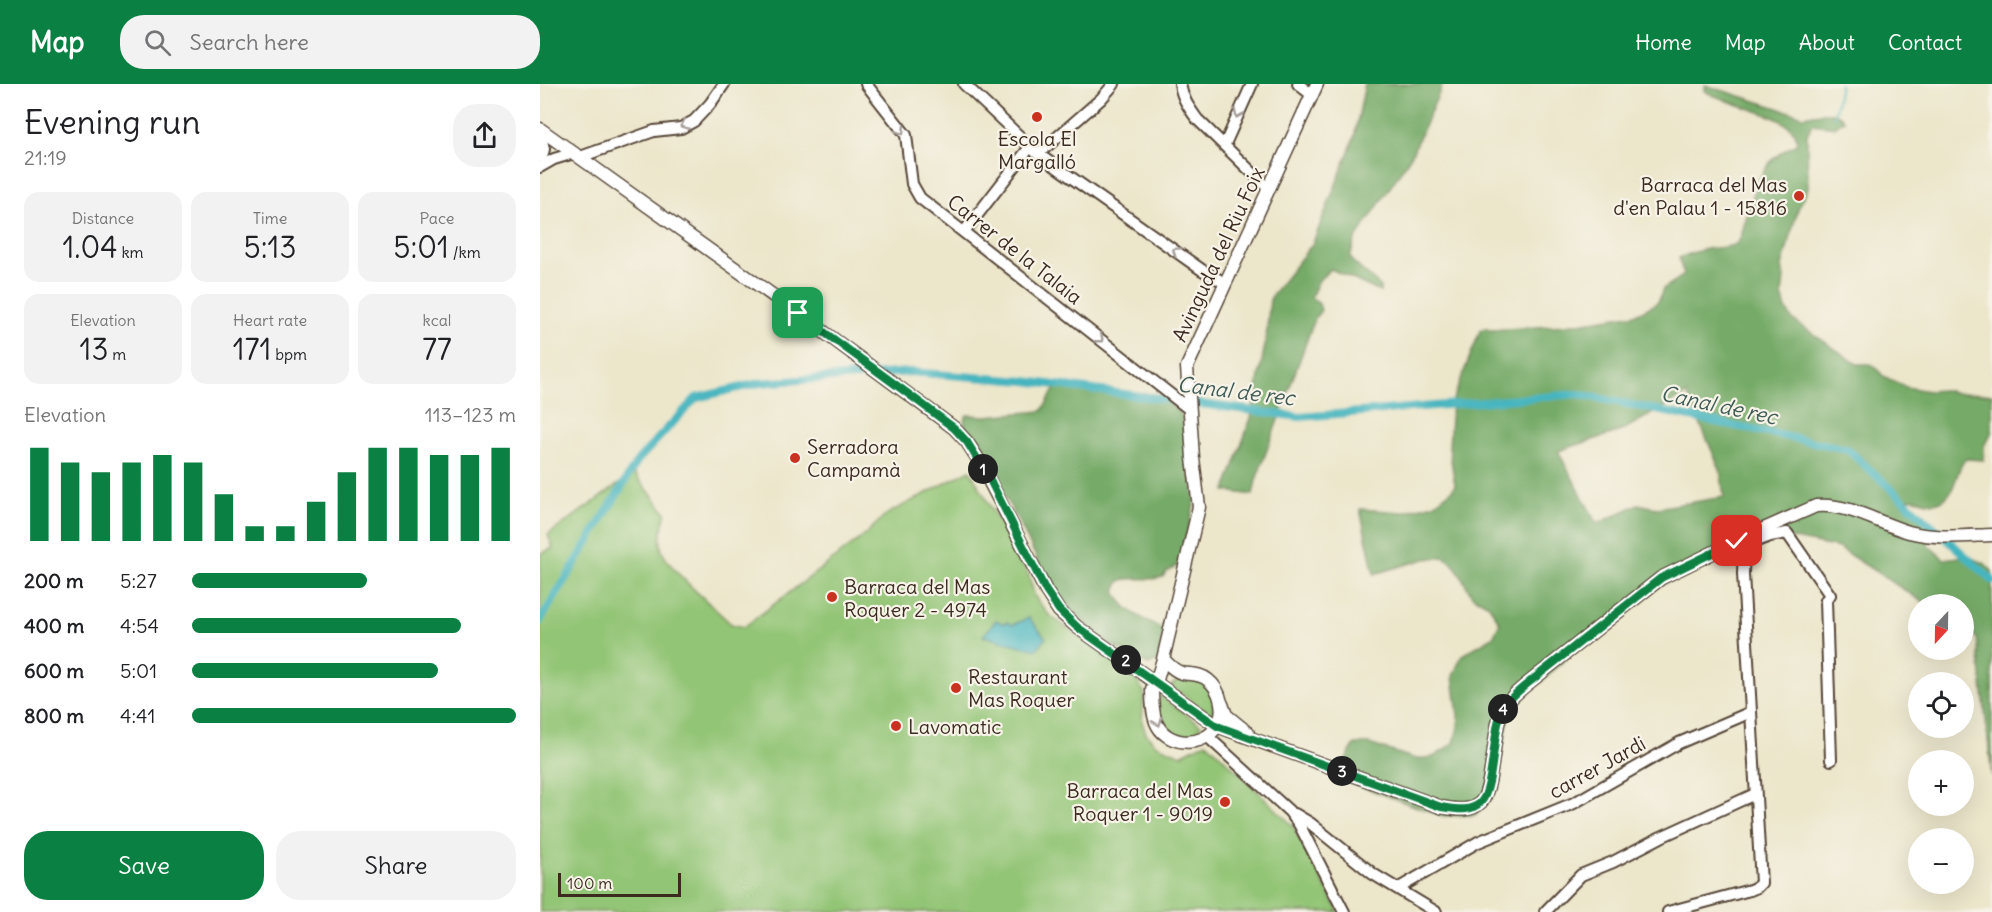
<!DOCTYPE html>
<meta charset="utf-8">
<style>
:root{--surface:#fff;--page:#f2f2f2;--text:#202124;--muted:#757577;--accent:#0b8043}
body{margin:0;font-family:Delius,sans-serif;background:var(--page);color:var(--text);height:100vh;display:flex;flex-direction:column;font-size:22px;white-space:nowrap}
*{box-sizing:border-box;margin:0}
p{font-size:20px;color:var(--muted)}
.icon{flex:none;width:33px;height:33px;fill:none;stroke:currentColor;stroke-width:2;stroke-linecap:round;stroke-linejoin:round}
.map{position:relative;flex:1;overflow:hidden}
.sheet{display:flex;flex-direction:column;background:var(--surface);width:540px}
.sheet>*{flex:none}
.needle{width:39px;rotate:202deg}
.controls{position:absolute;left:1368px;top:510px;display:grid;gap:12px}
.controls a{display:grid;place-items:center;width:66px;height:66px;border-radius:50%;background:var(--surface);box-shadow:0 6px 24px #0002;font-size:30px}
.scale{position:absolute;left:18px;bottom:15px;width:123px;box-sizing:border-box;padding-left:6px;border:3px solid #3b2a1e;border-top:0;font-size:16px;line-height:21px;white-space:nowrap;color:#3b2a1e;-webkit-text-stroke:4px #f7f3e8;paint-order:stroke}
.pin{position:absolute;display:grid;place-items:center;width:51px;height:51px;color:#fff;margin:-26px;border-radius:12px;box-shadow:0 3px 9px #0006}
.km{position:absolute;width:30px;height:30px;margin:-15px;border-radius:50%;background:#222;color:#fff;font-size:16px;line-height:30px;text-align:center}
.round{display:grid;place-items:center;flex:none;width:63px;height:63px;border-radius:24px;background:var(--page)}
.summary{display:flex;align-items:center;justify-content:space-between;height:102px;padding:0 24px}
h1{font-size:33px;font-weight:600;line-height:45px}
.figures{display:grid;grid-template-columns:repeat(3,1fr);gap:9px;height:102px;padding:6px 24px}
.figures div{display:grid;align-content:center;border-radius:15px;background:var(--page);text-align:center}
.figures b{font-size:30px;font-weight:600}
.figures small{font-size:16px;font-weight:400}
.figures p{font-size:16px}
.chart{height:168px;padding:12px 24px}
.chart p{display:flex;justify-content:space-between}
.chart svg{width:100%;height:108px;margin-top:6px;stroke:var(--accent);stroke-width:6}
.cta{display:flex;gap:12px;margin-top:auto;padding:12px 24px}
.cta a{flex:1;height:69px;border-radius:24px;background:var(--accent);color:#fff;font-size:24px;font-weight:600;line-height:69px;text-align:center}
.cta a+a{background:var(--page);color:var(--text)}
ul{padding:0 24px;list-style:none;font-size:20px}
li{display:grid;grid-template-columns:96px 72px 1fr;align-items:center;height:45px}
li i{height:15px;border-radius:8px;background:var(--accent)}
header{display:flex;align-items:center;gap:36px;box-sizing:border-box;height:84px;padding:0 30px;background:var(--accent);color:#fff}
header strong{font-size:28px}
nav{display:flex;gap:33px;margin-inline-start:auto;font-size:21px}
.search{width:420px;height:54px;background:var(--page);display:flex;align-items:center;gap:15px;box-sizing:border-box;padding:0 21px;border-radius:24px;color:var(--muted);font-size:22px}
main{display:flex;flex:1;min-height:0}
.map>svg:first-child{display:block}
.green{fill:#93c576;stroke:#67784a;stroke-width:1.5}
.forest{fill:#76aa67;stroke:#586a42;stroke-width:1.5;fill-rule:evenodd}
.water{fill:#46b5bf;stroke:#40706e;stroke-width:1.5}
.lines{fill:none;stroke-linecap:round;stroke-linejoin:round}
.stream{stroke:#46b5bf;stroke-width:2}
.canal{stroke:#46b5bf;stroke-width:8}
.minor-casing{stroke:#564638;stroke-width:14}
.tertiary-casing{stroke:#564638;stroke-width:15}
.minor{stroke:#fff;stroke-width:10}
.tertiary{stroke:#fff;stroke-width:12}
.oneway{stroke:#a79f9a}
.route-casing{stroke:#fff;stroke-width:12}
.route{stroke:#0b8043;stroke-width:8}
.poi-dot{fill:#c8321e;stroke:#f7f3e8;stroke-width:2}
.labels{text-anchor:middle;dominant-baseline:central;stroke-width:4.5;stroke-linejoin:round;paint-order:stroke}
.poi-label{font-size:20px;fill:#3b2a1e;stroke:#f7f3e8;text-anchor:start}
.street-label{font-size:20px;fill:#3b2a1e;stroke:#f7f3e8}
.water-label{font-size:21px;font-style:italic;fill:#3f5b56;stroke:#f7f3e8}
</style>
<header>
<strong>Map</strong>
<div class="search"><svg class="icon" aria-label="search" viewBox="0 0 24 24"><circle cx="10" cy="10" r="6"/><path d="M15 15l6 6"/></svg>Search here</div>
<nav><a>Home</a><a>Map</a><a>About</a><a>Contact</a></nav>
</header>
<main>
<section class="sheet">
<div class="summary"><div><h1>Evening run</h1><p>21:19</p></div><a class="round"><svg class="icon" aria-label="share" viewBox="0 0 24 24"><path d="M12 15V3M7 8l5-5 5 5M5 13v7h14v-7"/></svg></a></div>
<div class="figures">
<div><p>Distance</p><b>1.04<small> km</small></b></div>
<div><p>Time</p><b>5:13</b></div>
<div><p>Pace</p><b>5:01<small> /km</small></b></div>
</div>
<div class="figures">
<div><p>Elevation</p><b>13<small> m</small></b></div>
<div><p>Heart rate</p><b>171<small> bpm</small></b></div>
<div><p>kcal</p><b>77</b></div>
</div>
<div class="chart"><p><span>Elevation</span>113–123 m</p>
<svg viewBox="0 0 160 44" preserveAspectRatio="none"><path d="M5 44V6M15 44V12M25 44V16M35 44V12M45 44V9M55 44V12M65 44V25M75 44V38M85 44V38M95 44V28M105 44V16M115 44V6M125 44V6M135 44V9M145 44V9M155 44V6"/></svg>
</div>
<ul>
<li><b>200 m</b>5:27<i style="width:54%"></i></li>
<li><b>400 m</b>4:54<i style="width:83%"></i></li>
<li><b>600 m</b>5:01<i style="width:76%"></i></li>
<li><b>800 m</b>4:41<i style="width:100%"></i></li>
</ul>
<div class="cta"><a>Save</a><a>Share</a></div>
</section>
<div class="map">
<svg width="1452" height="828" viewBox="0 0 1452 828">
<rect width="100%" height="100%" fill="#f7f3e8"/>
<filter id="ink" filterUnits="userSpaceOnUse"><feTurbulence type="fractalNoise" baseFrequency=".0167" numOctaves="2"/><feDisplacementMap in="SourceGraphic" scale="12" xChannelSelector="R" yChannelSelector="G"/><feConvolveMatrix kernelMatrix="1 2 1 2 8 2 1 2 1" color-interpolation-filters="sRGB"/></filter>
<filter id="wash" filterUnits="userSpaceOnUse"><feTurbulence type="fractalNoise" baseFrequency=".008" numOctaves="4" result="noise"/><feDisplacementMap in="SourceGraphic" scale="24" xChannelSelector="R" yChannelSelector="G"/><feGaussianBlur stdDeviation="1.35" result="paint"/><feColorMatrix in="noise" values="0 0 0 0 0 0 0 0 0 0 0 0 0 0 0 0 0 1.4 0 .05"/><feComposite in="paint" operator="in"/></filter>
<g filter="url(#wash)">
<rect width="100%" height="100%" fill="#ece6cb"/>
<g class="green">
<path d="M430,386l59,106 6,21 13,17 87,64 9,14 -2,30 4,11 9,11 26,11 25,-13 6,5 80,78 47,87h-799v-358l13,-6 -5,-13 86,-62 32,40c-3,11 -8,26 -4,38 7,19 53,57 69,73l13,3 116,-88 27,-25z"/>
<path d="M640,594l26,4c7,12 9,19 6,33l-41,-29z"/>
<path d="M620,612l41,29c-11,24 -43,6 -44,-15 0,-4 3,-10 3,-14z"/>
</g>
<g class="forest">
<polygon points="825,0 903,0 871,72 815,156 810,173 813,178 840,202 840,208 791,185 779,196 771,213 779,220 781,226 775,234 716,396 713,411 685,407 711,334 725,261 730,216 733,210 773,159 814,54"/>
<path d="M1165,1l98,31 18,-3h12l7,3 4,4 -9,7 -23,-3 -5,11 1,53 -10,21 -16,57 2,12 -2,17 4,14 6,10 65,45h13l5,2 8,10 23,11 23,4 15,-1 12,3 36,1v38l-8,14v14l-18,-1c-12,10 -8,37 -28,43 -11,4 -21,-7 -32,-2v5l24,18 1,6 -3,16 16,14 23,-3 17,7 8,8v205l-15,-138 -13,-9v-25h-38l-87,-56 -74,-15 -134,67 -120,109 -19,89 -17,17 -33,1 -107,-39 20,-33h14l47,15 17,-2 21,-14 5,-20 -6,-47 9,-21 31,-18 7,-14 -11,-18 -17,-9 -15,-27 -8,-9 -6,-3 -18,2 -51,15 -14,-65 42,3 32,-8 18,-14 3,-5 -6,-38 3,-45 28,-71 5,-3 6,2 75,-5 70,-11 18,-9 5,-5 4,-11 21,-14c-1,-7 -5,-11 -5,-17 9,-4 18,-7 27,-9 9,-2 23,0 31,-6 6,-6 5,-13 8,-21 10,-33 16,-64 51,-77 8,-23 -41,-34 -57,-40 -9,-3 -18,-7 -27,-10l-7,-4zM1147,310l33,75 4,28 -67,11 -19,-4 -41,20 -39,-73 63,-20z"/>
<path d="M517,301l104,10 21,20 13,86 -16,64 -13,7 -3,5c-15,5 -29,-2 -43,4l-5,10c9,22 30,27 49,39l-6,31 -10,4 -44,-24 -50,-47 -35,-72 -54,-96 -1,-6 3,-5 19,1 56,-5z"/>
</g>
<polygon class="water" points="489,534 506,554 496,566 443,552 456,536 464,540 466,538 470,539 472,541"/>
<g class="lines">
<polyline class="stream" points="1294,34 1300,0"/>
<polyline class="canal" points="0,537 98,376 156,314 219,299 370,288 485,297 760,333 1038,310 1307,365 1452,496"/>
</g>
</g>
<g filter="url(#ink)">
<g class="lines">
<defs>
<g id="minor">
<polyline points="326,0 366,51 372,100 380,114 649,325"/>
<polyline points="424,0 498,70 662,186 685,199"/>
<path d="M640,0c2,14 9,24 17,35l72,70"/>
<polyline points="758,0 772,11"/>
<polyline points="0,47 4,65 2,73"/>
<polyline points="685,60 712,0"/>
<polyline points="498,70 561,15 574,0"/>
<polyline points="40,73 114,47 141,44 154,37 170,20 184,0"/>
<polyline points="0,83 14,75 34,69"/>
<polyline points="424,148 490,63"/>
<polyline points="667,652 749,727 759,740 804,828"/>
<polyline points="755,730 770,739 833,790 896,828"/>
<polyline points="859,804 938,758 1034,719 1139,659 1211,628"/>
<polyline points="1005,828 1041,791 1073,778 1121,753 1215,710"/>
<polyline points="1128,828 1210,806 1217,803 1221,799 1203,490 1204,462 1230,452 1247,449 1290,511 1286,516 1291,676"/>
</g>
<g id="tertiary">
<path d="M0,45l277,198 137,101 13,14 11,17 68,132 13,20 18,16 140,99 224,81c13,2 29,6 40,-5 12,-12 12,-67 19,-86 5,-14 16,-23 27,-32l134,-106 80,-39 75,-33c32,-3 62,17 93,26 27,7 55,4 83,3"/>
<path d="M623,575c5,5 11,12 19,14 9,2 18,0 26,7 13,10 18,32 9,46 -14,23 -52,20 -61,-4 -4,-10 -4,-22 -4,-33l4,-6 7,-24 36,-152 -6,-49 -6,-91 130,-283"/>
<polyline points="682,620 686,631 708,649"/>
</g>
</defs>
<use href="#minor" class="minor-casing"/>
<use href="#tertiary" class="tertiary-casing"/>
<use href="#minor" class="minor"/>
<use href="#tertiary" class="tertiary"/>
</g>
<defs><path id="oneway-chevron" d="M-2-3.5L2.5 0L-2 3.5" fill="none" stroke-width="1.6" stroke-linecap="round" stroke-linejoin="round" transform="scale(1.5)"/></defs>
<g class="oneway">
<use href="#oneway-chevron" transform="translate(698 30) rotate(114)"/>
<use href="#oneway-chevron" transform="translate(144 41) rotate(158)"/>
<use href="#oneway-chevron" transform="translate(361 47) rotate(58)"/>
<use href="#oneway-chevron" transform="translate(636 167) rotate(-145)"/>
<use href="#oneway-chevron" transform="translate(560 255) rotate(38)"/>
<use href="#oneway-chevron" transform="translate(618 638) rotate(68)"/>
</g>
</g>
<g class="lines" filter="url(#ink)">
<defs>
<path id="route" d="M258,229l124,91 32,24 13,14 21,34 58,115 13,19 18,17 140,99 224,81c13,2 29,6 40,-5 12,-12 12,-67 19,-86 5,-14 16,-23 27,-32l134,-106 76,-37"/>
</defs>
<use href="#route" class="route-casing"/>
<use href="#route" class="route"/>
</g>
<g class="poi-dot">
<circle cx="497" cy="33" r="6"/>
<circle cx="1259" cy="112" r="6"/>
<circle cx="255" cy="374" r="6"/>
<circle cx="292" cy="513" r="6"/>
<circle cx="416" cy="604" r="6"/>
<circle cx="356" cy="642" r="6"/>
<circle cx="685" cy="718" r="6"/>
</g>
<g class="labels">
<g class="poi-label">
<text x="497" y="54" text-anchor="middle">Escola El<tspan x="497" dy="23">Margalló</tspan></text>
<text x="1247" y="100" text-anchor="end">Barraca del Mas<tspan x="1247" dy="23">d'en Palau 1 - 15816</tspan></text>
<text x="267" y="362">Serradora<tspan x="267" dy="23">Campamà</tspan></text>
<text x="304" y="502">Barraca del Mas<tspan x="304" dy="23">Roquer 2 - 4974</tspan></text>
<text x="428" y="592">Restaurant<tspan x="428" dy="23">Mas Roquer</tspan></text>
<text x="368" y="642">Lavomatic</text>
<text x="673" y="706" text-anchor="end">Barraca del Mas<tspan x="673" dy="23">Roquer 1 - 9019</tspan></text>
</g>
<g class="street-label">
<text transform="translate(475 165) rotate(38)">Carrer de la Talaia</text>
<text transform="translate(678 170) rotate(-65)">Avinguda del Riu Foix</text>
<text transform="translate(1057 683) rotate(-29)">carrer Jardi</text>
</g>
<g class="water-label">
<text transform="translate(696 307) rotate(7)">Canal de rec</text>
<text transform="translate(1179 321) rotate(12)">Canal de rec</text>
</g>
</g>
</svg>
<div class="controls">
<a><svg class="needle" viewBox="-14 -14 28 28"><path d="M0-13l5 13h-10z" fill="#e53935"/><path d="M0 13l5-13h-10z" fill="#757577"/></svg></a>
<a><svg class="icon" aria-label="locate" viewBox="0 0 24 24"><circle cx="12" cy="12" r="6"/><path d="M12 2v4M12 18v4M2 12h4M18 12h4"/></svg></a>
<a>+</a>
<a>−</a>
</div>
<div class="scale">100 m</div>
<div class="pin" style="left:258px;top:229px;background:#1e9e55"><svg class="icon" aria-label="arrive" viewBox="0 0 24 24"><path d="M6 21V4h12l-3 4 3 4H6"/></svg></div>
<div class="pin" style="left:1197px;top:457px;background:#d93025"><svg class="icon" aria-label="check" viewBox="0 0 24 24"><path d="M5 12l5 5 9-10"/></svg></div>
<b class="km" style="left:443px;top:385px">1</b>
<b class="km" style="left:586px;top:576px">2</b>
<b class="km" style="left:802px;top:687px">3</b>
<b class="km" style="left:963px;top:625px">4</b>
</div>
</main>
